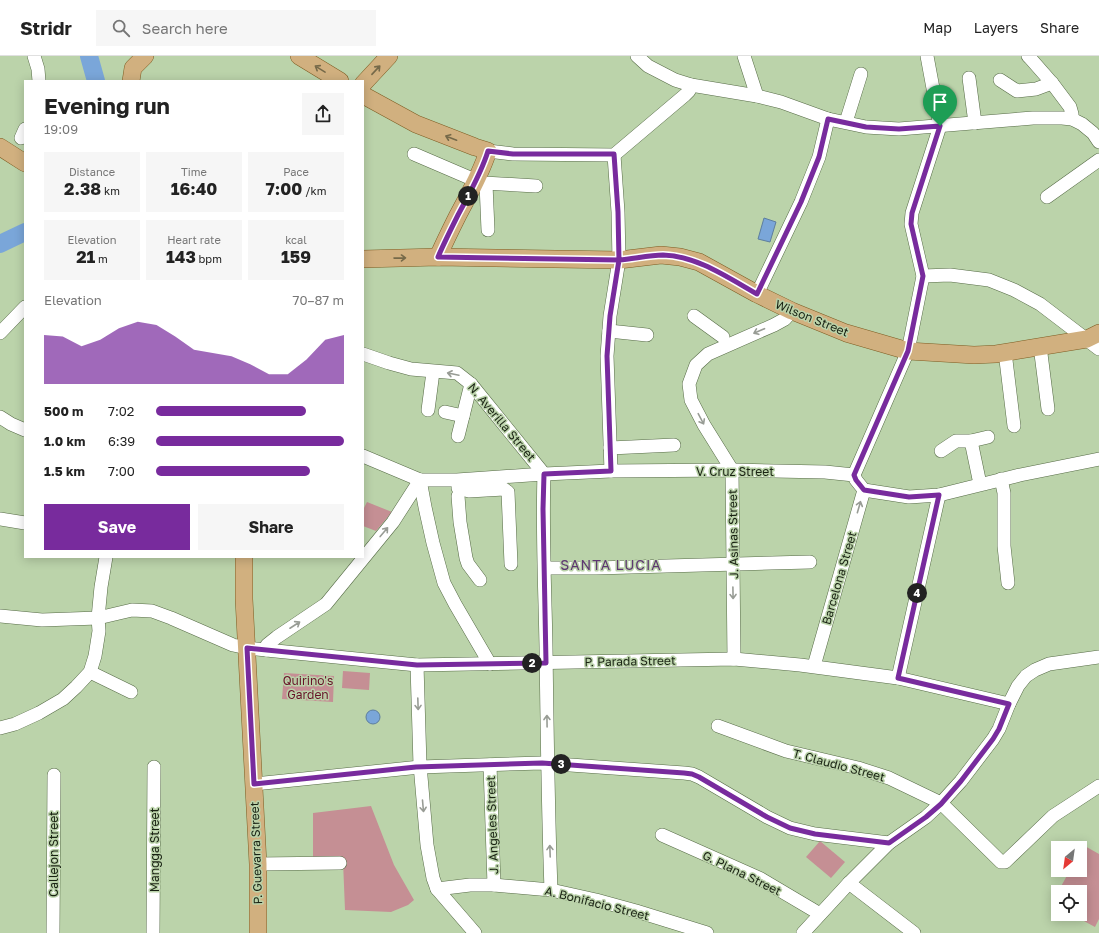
<!DOCTYPE html>
<meta charset="utf-8">
<style>
:root{--surface:#fff;--page:#f6f6f6;--text:#222;--muted:#767676;--line:#e0e0e0;--accent:#782b9d}
body{margin:0;font-family:"Golos Text",sans-serif;background:var(--page);color:var(--text);height:100vh;display:flex;flex-direction:column;font-size:15px;white-space:nowrap}
*{box-sizing:border-box;margin:0}
p{font-size:13px;color:var(--muted)}
.icon{flex:none;width:22px;height:22px;fill:none;stroke:currentColor;stroke-width:2;stroke-linecap:round;stroke-linejoin:round}
.map{position:relative;flex:1;overflow:hidden}
.side{position:absolute;left:24px;top:24px;width:340px;height:478px;display:flex;flex-direction:column;background:var(--surface);border-radius:0px;box-shadow:0 2px 10px #0003}
.side>*{flex:none}
.needle{width:26px;rotate:209deg}
.tools{position:absolute;left:1051px;top:785px;display:grid;gap:8px}
.tools a{display:grid;place-items:center;width:36px;height:36px;border-radius:0px;background:var(--surface);box-shadow:0 2px 10px #0003;font-size:20px}
.pin{position:absolute;display:grid;place-items:center;width:34px;height:34px;color:#fff;margin:-41px -17px;border-radius:50% 50% 50% 0;rotate:-45deg;box-shadow:0 0 4px #0007}
.pin .icon{rotate:45deg}
.km{position:absolute;width:20px;height:20px;margin:-10px;border-radius:50%;background:#222;color:#fff;font-size:11px;line-height:20px;text-align:center}
.round{display:grid;place-items:center;flex:none;width:42px;height:42px;border-radius:0px;background:var(--page)}
.headline{display:flex;align-items:center;justify-content:space-between;height:68px;padding:0 20px}
h1{font-size:22px;font-weight:700;line-height:30px}
.metrics{display:grid;grid-template-columns:repeat(3,1fr);gap:6px;height:68px;padding:4px 20px}
.metrics div{display:grid;align-content:center;border-radius:0px;background:var(--page);text-align:center}
.metrics b{font-size:17px;font-weight:700}
.metrics small{font-size:11px;font-weight:400}
.metrics p{font-size:11px}
.chart{height:112px;padding:8px 20px}
.chart p{display:flex;justify-content:space-between}
.chart svg{width:100%;height:72px;margin-top:4px;fill:var(--accent);opacity:.7}
.primary-button{display:flex;gap:8px;margin-top:auto;padding:8px 20px}
.primary-button a{flex:1;height:46px;border-radius:0px;background:var(--accent);color:#fff;font-size:16px;font-weight:700;line-height:46px;text-align:center}
.primary-button a+a{background:var(--page);color:var(--text)}
ul{padding:0 20px;list-style:none;font-size:13px}
li{display:grid;grid-template-columns:64px 48px 1fr;align-items:center;height:30px}
li i{height:10px;border-radius:5px;background:var(--accent)}
header{display:flex;align-items:center;gap:24px;box-sizing:border-box;height:56px;padding:0 20px;background:var(--surface);border-bottom:1px solid var(--line)}
header strong{font-size:19px}
nav{display:flex;gap:22px;margin-inline-start:auto;font-size:14px}
.search{width:280px;height:36px;background:var(--page);display:flex;align-items:center;gap:10px;box-sizing:border-box;padding:0 14px;border-radius:0px;color:var(--muted);font-size:15px}
.map>svg:first-child{display:block}
.green{fill:#c58f94}
.water{fill:#7aa6d9;stroke:#5d7e9e}
.lines{fill:none;stroke-linecap:round;stroke-linejoin:round}
.river{stroke:#7aa6d9;stroke-width:18}
.minor-casing{stroke:#566b46;stroke-width:14}
.major-casing{stroke:#7d5c22;stroke-width:18}
.minor{stroke:#fff;stroke-width:13}
.major{stroke:#d1b07f;stroke-width:17}
.oneway{stroke:#756949}
.oneway2{stroke:#989c95}
.route-casing{stroke:#fff;stroke-width:8}
.route{stroke:#782b9d;stroke-width:5}
.labels{text-anchor:middle;dominant-baseline:central;stroke-width:3;stroke-linejoin:round;paint-order:stroke}
.street-label{font-size:12px;fill:#192213;stroke:#bbd3aa}
.park-label{font-size:12px;fill:#671127;stroke:#bbd3aa}
.quarter-label{font-size:14px;letter-spacing:1px;fill:#5d3871;stroke:#bbd3aa}
</style>
<header>
<strong>Stridr</strong>
<div class="search"><svg class="icon" aria-label="search" viewBox="0 0 24 24"><circle cx="10" cy="10" r="6"/><path d="M15 15l6 6"/></svg>Search here</div>
<nav><a>Map</a><a>Layers</a><a>Share</a></nav>
</header>
<div class="map">
<svg width="1099" height="877" viewBox="0 0 1099 877">
<rect width="100%" height="100%" fill="#bbd3aa"/>
<g class="green">
<polygon points="367,446 392,456 376,475 363,470 363,454"/>
<polygon points="343,615 370,617 369,634 342,632"/>
<polygon points="284,617 334,620 333,646 282,643"/>
<polygon points="371,750 394,809 414,844 408,849 391,856 345,854 343,805 313,806 313,757"/>
<polygon points="820,785 845,806 831,822 806,801"/>
<polygon points="1083,789 1099,798 1099,863 1095,871 1071,858 1080,858 1080,836 1058,836 1058,851 1052,847 1070,814 1080,814 1080,795"/>
</g>
<g class="water">
<polygon points="764,162 776,166 770,186 758,183"/>
<circle cx="373" cy="661" r="7"/>
</g>
<g class="lines">
<g class="river">
<polyline points="89,0 96,25"/>
<polyline points="0,188 25,176"/>
</g>
<defs>
<g id="minor">
<polyline points="34,0 38,13 39,25"/>
<polyline points="637,0 648,10 675,24 691,29 757,40 781,46 828,63 866,71 899,73 1033,62 1062,62 1072,63 1082,68 1093,77 1099,86"/>
<polyline points="744,0 757,40"/>
<polyline points="1028,0 1030,2 1052,27 1070,51 1072,58 1072,63"/>
<polyline points="969,22 975,67"/>
<polyline points="1000,24 1017,35 1036,33 1052,27"/>
<polyline points="846,66 861,18"/>
<polyline points="21,82 25,73"/>
<polyline points="488,95 513,98 614,99 685,39 689,35 691,29"/>
<polyline points="414,98 470,122 484,127 536,130"/>
<polyline points="486,128 488,174"/>
<polyline points="1047,141 1099,104"/>
<polyline points="923,220 950,219 989,224 1014,234 1040,248 1099,293"/>
<polyline points="757,238 801,146 819,101 828,63"/>
<polyline points="694,260 723,281"/>
<polyline points="609,275 647,279"/>
<polyline points="0,277 25,251"/>
<polyline points="1040,290 1048,353"/>
<polyline points="1005,296 1014,370"/>
<polyline points="363,298 389,307 411,313 457,317 471,328 544,418"/>
<polyline points="428,354 433,316"/>
<polyline points="445,356 463,360"/>
<polyline points="0,361 11,368 25,374"/>
<polyline points="458,380 471,328"/>
<polyline points="971,385 980,428"/>
<polyline points="610,392 674,389"/>
<polyline points="941,395 956,385 971,385 988,381"/>
<polyline points="363,400 420,424 457,424 544,418 611,415 732,414 825,416 854,419 856,424 864,434 909,441 939,439 1020,419 1099,403"/>
<polyline points="611,415 607,300 610,260 619,204 618,156 614,99"/>
<path d="M544,418c-2,58 1,116 2,173 1,81 2,162 5,243"/>
<polyline points="854,419 908,295 923,220 911,168 912,157 940,70 927,0"/>
<polyline points="1001,423 1004,437 1004,490 1008,527"/>
<polyline points="420,424 425,451 433,487 444,527 455,548 490,608"/>
<polyline points="458,432 469,435 504,433 508,436 511,508"/>
<polyline points="458,440 460,466 466,502 468,508 480,524"/>
<polyline points="0,463 25,467"/>
<polyline points="545,512 596,512 810,506"/>
<polyline points="0,560 42,564 98,562 132,554 152,555 171,562 233,589 247,592 276,595 417,609 734,603 800,609 898,622 1009,648"/>
<polyline points="266,594 267,589 277,581 326,548 393,466 420,424"/>
<polyline points="734,603 732,414 704,369 691,344 689,328 696,309 708,298 774,269 785,263 792,255"/>
<polyline points="417,609 420,709 427,789 433,822 437,833 475,877"/>
<polyline points="814,610 864,434"/>
<polyline points="90,616 131,636"/>
<polyline points="898,622 939,439"/>
<polyline points="718,670 786,695 858,712 889,722 941,747 1001,806 1005,806 1053,760 1099,730"/>
<polyline points="0,672 15,668 39,657 63,643 76,631 90,616 95,600 99,575 98,562 101,531 106,501"/>
<polyline points="490,709 494,829"/>
<polyline points="254,728 420,711 542,707 684,717 692,718 699,721 767,761 790,772 815,778 889,787"/>
<polyline points="662,779 761,823 820,858"/>
<polyline points="258,808 340,807"/>
<polyline points="849,827 914,877"/>
<polyline points="437,833 470,829 494,829 551,834 596,844 636,855 707,877"/>
<polyline points="53,877 54,719"/>
<polyline points="153,877 154,711"/>
<polyline points="803,877 849,827 889,787 926,761 941,747 961,725 993,683 999,673 1009,648 1018,630 1026,620 1035,614 1049,608 1099,601"/>
</g>
<g id="major">
<polyline points="299,0 340,25"/>
<polyline points="131,25 133,12 145,0"/>
<polyline points="363,28 389,0"/>
<path d="M363,39l53,29 59,23 13,4c-7,23 -19,43 -30,64 -7,14 -14,28 -20,42"/>
<polyline points="0,91 25,107"/>
<polyline points="363,203 438,201 619,204 661,199 680,201 699,206 757,238 792,255 846,277 908,295 974,299 996,298 1087,283 1099,277"/>
<polyline points="244,501 244,543 258,808 258,877"/>
</g>
</defs>
<use href="#minor" class="minor-casing"/>
<use href="#major" class="major-casing"/>
<use href="#minor" class="minor"/>
<use href="#major" class="major"/>
</g>
<defs><path id="oneway-shaft" d="M-6 0H5M1.5-3L5.5 0L1.5 3" fill="none" stroke-width="1.6" stroke-linecap="round" stroke-linejoin="round"/></defs>
<g class="oneway">
<use href="#oneway-shaft" transform="translate(320 13) rotate(-148)"/>
<use href="#oneway-shaft" transform="translate(376 14) rotate(-47)"/>
<use href="#oneway-shaft" transform="translate(451 82) rotate(-159)"/>
<use href="#oneway-shaft" transform="translate(400 202) rotate(-1)"/>
</g>
<g class="oneway2">
<use href="#oneway-shaft" transform="translate(759 275) rotate(157)"/>
<use href="#oneway-shaft" transform="translate(453 318) rotate(-168)"/>
<use href="#oneway-shaft" transform="translate(701 363) rotate(62)"/>
<use href="#oneway-shaft" transform="translate(859 451) rotate(-74)"/>
<use href="#oneway-shaft" transform="translate(384 476) rotate(-50)"/>
<use href="#oneway-shaft" transform="translate(733 537) rotate(89)"/>
<use href="#oneway-shaft" transform="translate(295 569) rotate(-33)"/>
<use href="#oneway-shaft" transform="translate(418 648) rotate(88)"/>
<use href="#oneway-shaft" transform="translate(547 665) rotate(-91)"/>
<use href="#oneway-shaft" transform="translate(423 750) rotate(85)"/>
<use href="#oneway-shaft" transform="translate(550 795) rotate(-92)"/>
</g>
<g class="lines">
<defs>
<path id="route" d="M940,70l-41,3 -33,-2 -38,-8 -9,38 -18,45 -44,92c-30,-17 -60,-38 -94,-39 -14,0 -30,4 -44,5l-1,-48 -4,-58h-101l-25,-3c-7,23 -19,43 -30,64 -7,14 -14,28 -20,42l181,3 -9,56 -3,40 4,115 -67,3 -1,35 3,154 -129,2 -170,-17 7,136 162,-17 126,-4 142,10 8,1 7,3 68,40 23,11 25,6 74,9 37,-26 15,-13 20,-23 32,-42 6,-10 10,-25 -111,-26 41,-183 -30,2 -45,-7 -8,-10 -2,-5 54,-124 15,-75 -12,-52 1,-11 28,-87"/>
</defs>
<use href="#route" class="route-casing"/>
<use href="#route" class="route"/>
</g>
<g class="labels">
<g class="street-label">
<text transform="translate(812 262) rotate(22)">Wilson Street</text>
<text transform="translate(502 366) rotate(50)">N. Averilla Street</text>
<text x="735" y="415">V. Cruz Street</text>
<text transform="translate(733 478) rotate(-91)">J. Asinas Street</text>
<text transform="translate(839 522) rotate(-74)">Barcelona Street</text>
<text transform="translate(630 605) rotate(-1)">P. Parada Street</text>
<text transform="translate(839 709) rotate(15)">T. Claudio Street</text>
<text transform="translate(492 769) rotate(-92)">J. Angeles Street</text>
<text transform="translate(154 794) rotate(-90)">Mangga Street</text>
<text transform="translate(256 797) rotate(-92)">P. Guevarra Street</text>
<text transform="translate(53 798) rotate(-90)">Callejon Street</text>
<text transform="translate(742 817) rotate(26)">G. Plana Street</text>
<text transform="translate(597 847) rotate(14)">A. Bonifacio Street</text>
</g>
<g class="park-label">
<text x="308" y="624">Quirino's<tspan x="308" dy="14">Garden</tspan></text>
</g>
<g class="quarter-label">
<text x="611" y="508">SANTA LUCIA</text>
</g>
</g>
</svg>
<div class="tools">
<a><svg class="needle" viewBox="-14 -14 28 28"><path d="M0-13l5 13h-10z" fill="#e53935"/><path d="M0 13l5-13h-10z" fill="#767676"/></svg></a>
<a><svg class="icon" aria-label="locate" viewBox="0 0 24 24"><circle cx="12" cy="12" r="6"/><path d="M12 2v4M12 18v4M2 12h4M18 12h4"/></svg></a>
</div>
<div class="pin" style="left:940px;top:70px;background:#1e9e55"><svg class="icon" aria-label="arrive" viewBox="0 0 24 24"><path d="M6 21V4h12l-3 4 3 4H6"/></svg></div>
<b class="km" style="left:468px;top:140px">1</b>
<b class="km" style="left:532px;top:607px">2</b>
<b class="km" style="left:561px;top:708px">3</b>
<b class="km" style="left:917px;top:537px">4</b>
<section class="side">
<div class="headline"><div><h1>Evening run</h1><p>19:09</p></div><a class="round"><svg class="icon" aria-label="share" viewBox="0 0 24 24"><path d="M12 15V3M7 8l5-5 5 5M5 13v7h14v-7"/></svg></a></div>
<div class="metrics">
<div><p>Distance</p><b>2.38<small> km</small></b></div>
<div><p>Time</p><b>16:40</b></div>
<div><p>Pace</p><b>7:00<small> /km</small></b></div>
</div>
<div class="metrics">
<div><p>Elevation</p><b>21<small> m</small></b></div>
<div><p>Heart rate</p><b>143<small> bpm</small></b></div>
<div><p>kcal</p><b>159</b></div>
</div>
<div class="chart"><p><span>Elevation</span>70–87 m</p>
<svg viewBox="0 0 160 44" preserveAspectRatio="none"><path d="M0 44V14L10 15L20 21L30 17L40 10L50 6L60 8L70 15L80 23L90 25L100 27L110 32L120 38L130 38L140 29L150 17L160 14V44z"/></svg>
</div>
<ul>
<li><b>500 m</b>7:02<i style="width:80%"></i></li>
<li><b>1.0 km</b>6:39<i style="width:100%"></i></li>
<li><b>1.5 km</b>7:00<i style="width:82%"></i></li>
</ul>
<div class="primary-button"><a>Save</a><a>Share</a></div>
</section>
</div>
